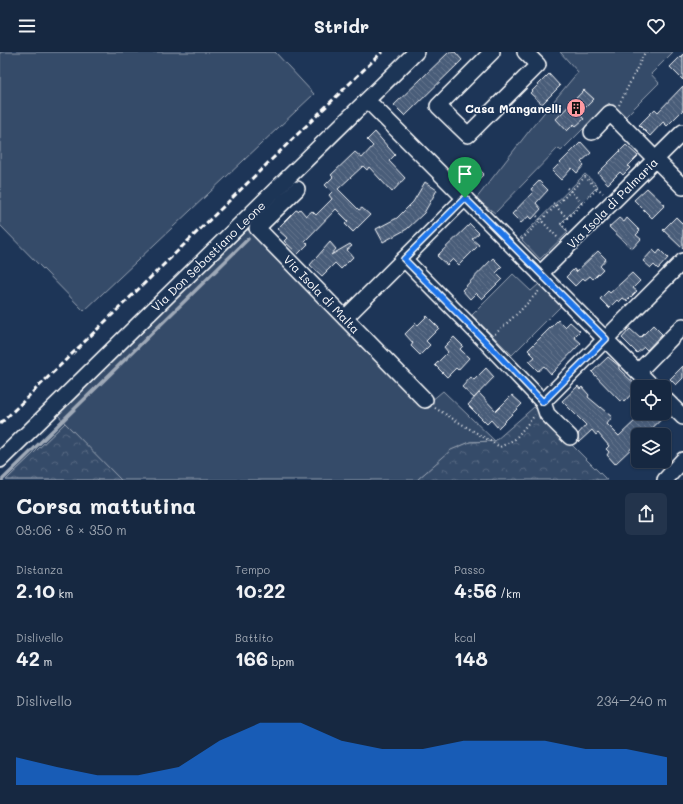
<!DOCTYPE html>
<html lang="it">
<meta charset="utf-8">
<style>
:root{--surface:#162841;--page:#23344c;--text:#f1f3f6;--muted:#9ea6b1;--line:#35445a;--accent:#1a73e8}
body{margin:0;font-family:Mali,sans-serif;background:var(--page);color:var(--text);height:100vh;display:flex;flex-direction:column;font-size:15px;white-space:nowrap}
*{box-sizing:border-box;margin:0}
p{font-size:13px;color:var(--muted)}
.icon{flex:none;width:22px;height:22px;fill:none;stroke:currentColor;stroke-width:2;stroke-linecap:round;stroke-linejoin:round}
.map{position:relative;height:428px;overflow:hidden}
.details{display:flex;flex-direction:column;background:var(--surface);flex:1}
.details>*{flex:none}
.controls{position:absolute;left:631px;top:328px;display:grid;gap:8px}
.controls a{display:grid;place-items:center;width:40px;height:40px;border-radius:6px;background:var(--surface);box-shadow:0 1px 3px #0004,0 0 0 1px var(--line);font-size:20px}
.pin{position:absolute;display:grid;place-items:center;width:34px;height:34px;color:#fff;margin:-41px -17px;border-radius:50% 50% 50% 0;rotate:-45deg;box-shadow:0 0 4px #0007}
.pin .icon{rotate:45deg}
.round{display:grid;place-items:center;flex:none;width:42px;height:42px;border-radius:6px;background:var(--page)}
.overview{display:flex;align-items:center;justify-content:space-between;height:68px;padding:0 16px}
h1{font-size:22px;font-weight:700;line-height:30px}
.stats{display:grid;grid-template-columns:repeat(3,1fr);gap:6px;height:68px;padding:4px 16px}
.stats div{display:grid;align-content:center}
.stats b{font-size:20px;font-weight:700}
.stats small{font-size:11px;font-weight:400}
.stats p{font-size:11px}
.chart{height:112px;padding:8px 16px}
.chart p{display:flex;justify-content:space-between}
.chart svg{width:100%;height:72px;margin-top:4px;fill:var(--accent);opacity:.7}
header{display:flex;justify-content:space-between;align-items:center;height:52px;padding:0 16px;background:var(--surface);font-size:18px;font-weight:700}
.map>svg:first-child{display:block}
.green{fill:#364b69;stroke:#9aa5b4}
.forest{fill:url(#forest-crowns);stroke:#9aa5b4}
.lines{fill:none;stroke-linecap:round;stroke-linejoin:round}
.stream{stroke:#a0aab8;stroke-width:3.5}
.building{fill:url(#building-back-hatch);stroke:#fff}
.minor-casing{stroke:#fff;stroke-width:18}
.path{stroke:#fff;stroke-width:2;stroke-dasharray:1 3;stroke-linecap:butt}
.minor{stroke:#1d3557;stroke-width:15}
.rail{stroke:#fff;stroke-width:3;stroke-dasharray:6 3;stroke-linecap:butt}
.route-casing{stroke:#fff;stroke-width:8}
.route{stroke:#1a73e8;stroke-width:5}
.labels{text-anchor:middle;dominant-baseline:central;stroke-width:3;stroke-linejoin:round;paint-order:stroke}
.poi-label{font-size:12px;font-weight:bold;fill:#fff;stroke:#1d3557;text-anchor:end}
.street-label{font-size:12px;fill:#fff;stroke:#1d3557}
</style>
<header><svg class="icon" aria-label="menu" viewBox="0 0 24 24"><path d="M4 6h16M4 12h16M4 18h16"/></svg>Stridr<svg class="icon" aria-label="heart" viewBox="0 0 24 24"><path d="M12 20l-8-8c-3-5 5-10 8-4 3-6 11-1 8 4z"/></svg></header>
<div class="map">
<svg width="683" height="428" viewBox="0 0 683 428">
<defs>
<pattern id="forest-crowns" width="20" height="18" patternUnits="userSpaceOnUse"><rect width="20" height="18" fill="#364b69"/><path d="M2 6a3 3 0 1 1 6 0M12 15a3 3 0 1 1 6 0" fill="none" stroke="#546680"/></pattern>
<pattern id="building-back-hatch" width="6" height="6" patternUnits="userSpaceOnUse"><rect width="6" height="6" fill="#4a5d79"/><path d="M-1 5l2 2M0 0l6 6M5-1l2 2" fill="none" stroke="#65758d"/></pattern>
</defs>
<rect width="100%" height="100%" fill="#1d3557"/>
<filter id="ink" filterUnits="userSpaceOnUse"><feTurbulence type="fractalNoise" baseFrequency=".025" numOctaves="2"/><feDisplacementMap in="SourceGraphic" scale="8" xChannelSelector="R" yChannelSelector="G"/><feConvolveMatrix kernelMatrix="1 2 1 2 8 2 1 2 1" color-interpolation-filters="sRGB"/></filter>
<g filter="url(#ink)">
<g class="green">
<polygon points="0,0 275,0 314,42 84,259 0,173"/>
<polygon points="560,0 673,0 651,22 659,31 624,66 609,51 561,99 558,96 495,161 476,147 533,74 578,20"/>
<polygon points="585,122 598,134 560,172 568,180 540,207 520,186"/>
<polygon points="247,178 253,178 425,354 443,339 495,389 470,390 452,398 417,428 6,428 65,371 58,363"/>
<polygon points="513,222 531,239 539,232 561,254 512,303 472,263"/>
</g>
<g class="forest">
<polygon points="534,355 607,428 417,428 451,398 470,390 495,389"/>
<polygon points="65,371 121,428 6,428"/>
</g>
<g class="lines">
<polyline class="stream" points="2,428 248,187"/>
</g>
<g class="building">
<polygon points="449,0 455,0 462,8 405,64 394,53"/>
<polygon points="683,2 683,28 670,15"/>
<polygon points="549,22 560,34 542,52 530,41"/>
<polygon points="683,34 683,58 667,74 663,70 650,84 639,73 655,57 658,60"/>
<polygon points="584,38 594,47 579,62 584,67 576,74 574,72 567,79 556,67"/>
<polygon points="375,80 395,103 389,109 405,126 392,140 369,115 367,118 363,114 338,137 359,158 362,156 370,163 353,180 345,172 348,169 336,157 305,189 308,192 298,202 284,189 287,186 277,177 296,158 298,159 300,157 306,164 312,159 316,163 332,147 329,143 332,140 325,133 333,125 331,123 355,100 362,106 373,94 367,88"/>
<polygon points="581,90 591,101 581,110 584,113 577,121 572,116 561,128 552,119"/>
<polygon points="626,93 638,104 628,114 630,116 623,123 620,120 608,132 598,121"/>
<polygon points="474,112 484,122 472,134 462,124"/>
<polygon points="539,129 548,138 536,151 541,157 532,167 529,164 521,171 512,162 533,140 531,137"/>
<polygon points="425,130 437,138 424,161 407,177 383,190 376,177 397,166 413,150"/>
<polygon points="647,136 665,153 652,166 634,148"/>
<polygon points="676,165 683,172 683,197 663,178"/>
<polygon points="619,166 624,170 627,166 640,179 636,183 641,187 632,197 609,175"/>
<polygon points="470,172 479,181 472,187 479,193 459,213 453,207 447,213 437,204"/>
<polygon points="330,190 336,197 331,203 350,192 352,194 347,198 353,205 341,217 335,211 322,224 310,213"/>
<polygon points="653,198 657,202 660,198 668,206 658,217 654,213 651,216 643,209"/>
<polygon points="598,199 606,207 600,214 603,217 593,227 590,224 585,228 583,226 575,234 566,225 574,217 576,220"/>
<polygon points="493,206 502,215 496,221 502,227 482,247 476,241 470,247 462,238"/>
<polygon points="632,221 640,229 633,236 637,239 627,249 623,246 619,250 617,248 609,256 600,247 608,239 610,241"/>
<polygon points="427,264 439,276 426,289 430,293 420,303 411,294 413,291 405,282 416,271 418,273"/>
<polygon points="558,268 565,275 570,270 580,279 574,285 581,291 551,322 544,314 538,319 529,310 535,305 528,298"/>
<polygon points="653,273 662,282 647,298 644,295 637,301 622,286 630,277 640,286"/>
<polygon points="454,285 463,294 460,297 469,306 458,318 456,316 447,325 435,313 448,300 444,295"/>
<polygon points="608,305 619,314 619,317 638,335 624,350 622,348 620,349 592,320"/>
<polygon points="683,314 683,326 676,333 670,327"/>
<polygon points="486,316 494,325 474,346 462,335 471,325 474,328"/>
<polygon points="578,334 580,337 582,335 589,343 588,345 612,365 607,372 619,384 638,366 633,361 667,362 645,383 638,383 638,390 615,412 607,403 609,400 606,397 609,394 598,381 596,383 592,378 579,390 578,389 578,382 586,373 562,349"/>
<polygon points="479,341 496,359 512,343 522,352 498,376 491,368 487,372 468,353"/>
</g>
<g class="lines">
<defs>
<g id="minor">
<polyline points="492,0 438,54 468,83 538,13 525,0"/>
<polyline points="374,55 653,335"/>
<polyline points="592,80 610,61 683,135"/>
<polyline points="297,137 257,176 425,348"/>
<polyline points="404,207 486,290 543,350 547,362 570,385"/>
<polyline points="540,222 683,80"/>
<polyline points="345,266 465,146"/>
<polyline points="638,320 683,274"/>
<polyline points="664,346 683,365"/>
<polyline points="543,350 683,209"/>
<polyline points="0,408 416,0"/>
<polyline points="665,428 683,408"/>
</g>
</defs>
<use href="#minor" class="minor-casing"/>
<g class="path">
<polyline points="619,53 645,0"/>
<polyline points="567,136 582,151"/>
<polyline points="553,151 567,166 561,172 567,178"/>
<polyline points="537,164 558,186"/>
<polyline points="567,166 597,137"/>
<polyline points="522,187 585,125 603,141"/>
<polyline points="495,282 519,260 539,239"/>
<polyline points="435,356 500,395 515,387 535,363"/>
</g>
<use href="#minor" class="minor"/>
<polyline class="rail" points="0,372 382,0"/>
</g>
</g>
<g class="lines" filter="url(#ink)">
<defs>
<polygon id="route" points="465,146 606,287 543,350 486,290 404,207"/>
</defs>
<use href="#route" class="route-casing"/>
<use href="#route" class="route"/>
</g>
<defs>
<symbol id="building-disc" viewBox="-11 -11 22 22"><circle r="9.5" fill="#ff9aa2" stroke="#1d3557"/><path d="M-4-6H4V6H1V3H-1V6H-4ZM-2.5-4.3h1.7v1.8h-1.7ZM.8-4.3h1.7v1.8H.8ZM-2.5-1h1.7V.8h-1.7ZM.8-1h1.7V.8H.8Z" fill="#111"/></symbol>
</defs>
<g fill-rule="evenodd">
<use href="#building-disc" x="565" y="45" width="22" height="22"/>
</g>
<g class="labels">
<g class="poi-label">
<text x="562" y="56">Casa Manganelli</text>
</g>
<g class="street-label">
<text transform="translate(612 151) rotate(-45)">Via Isola di Palmaria</text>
<text transform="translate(208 204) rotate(-44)">Via Don Sebastiano Leone</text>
<text transform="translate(322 242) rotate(46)">Via Isola di Malta</text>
</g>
</g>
</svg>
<div class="controls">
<a><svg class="icon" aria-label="locate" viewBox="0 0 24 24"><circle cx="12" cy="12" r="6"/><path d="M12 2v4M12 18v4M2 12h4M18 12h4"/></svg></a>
<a><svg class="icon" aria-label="layers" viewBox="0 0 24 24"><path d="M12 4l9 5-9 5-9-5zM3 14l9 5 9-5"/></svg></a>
</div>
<div class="pin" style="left:465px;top:146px;background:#1e9e55"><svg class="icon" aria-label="arrive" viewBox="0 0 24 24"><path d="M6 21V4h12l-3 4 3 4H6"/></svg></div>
</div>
<section class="details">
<div class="overview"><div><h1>Corsa mattutina</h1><p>08:06 · 6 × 350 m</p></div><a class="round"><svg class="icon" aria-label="share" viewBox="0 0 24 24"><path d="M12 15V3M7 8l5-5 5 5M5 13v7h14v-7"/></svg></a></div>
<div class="stats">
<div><p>Distanza</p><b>2.10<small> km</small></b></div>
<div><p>Tempo</p><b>10:22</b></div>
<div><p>Passo</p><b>4:56<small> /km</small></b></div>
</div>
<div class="stats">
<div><p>Dislivello</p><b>42<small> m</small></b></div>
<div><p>Battito</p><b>166<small> bpm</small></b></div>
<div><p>kcal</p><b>148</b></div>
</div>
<div class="chart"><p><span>Dislivello</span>234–240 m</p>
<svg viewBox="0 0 160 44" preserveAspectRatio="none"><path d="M0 44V27L10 33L20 38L30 38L40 33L50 17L60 6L70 6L80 17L90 22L100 22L110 17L120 17L130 17L140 22L150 22L160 27V44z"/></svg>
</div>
</section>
